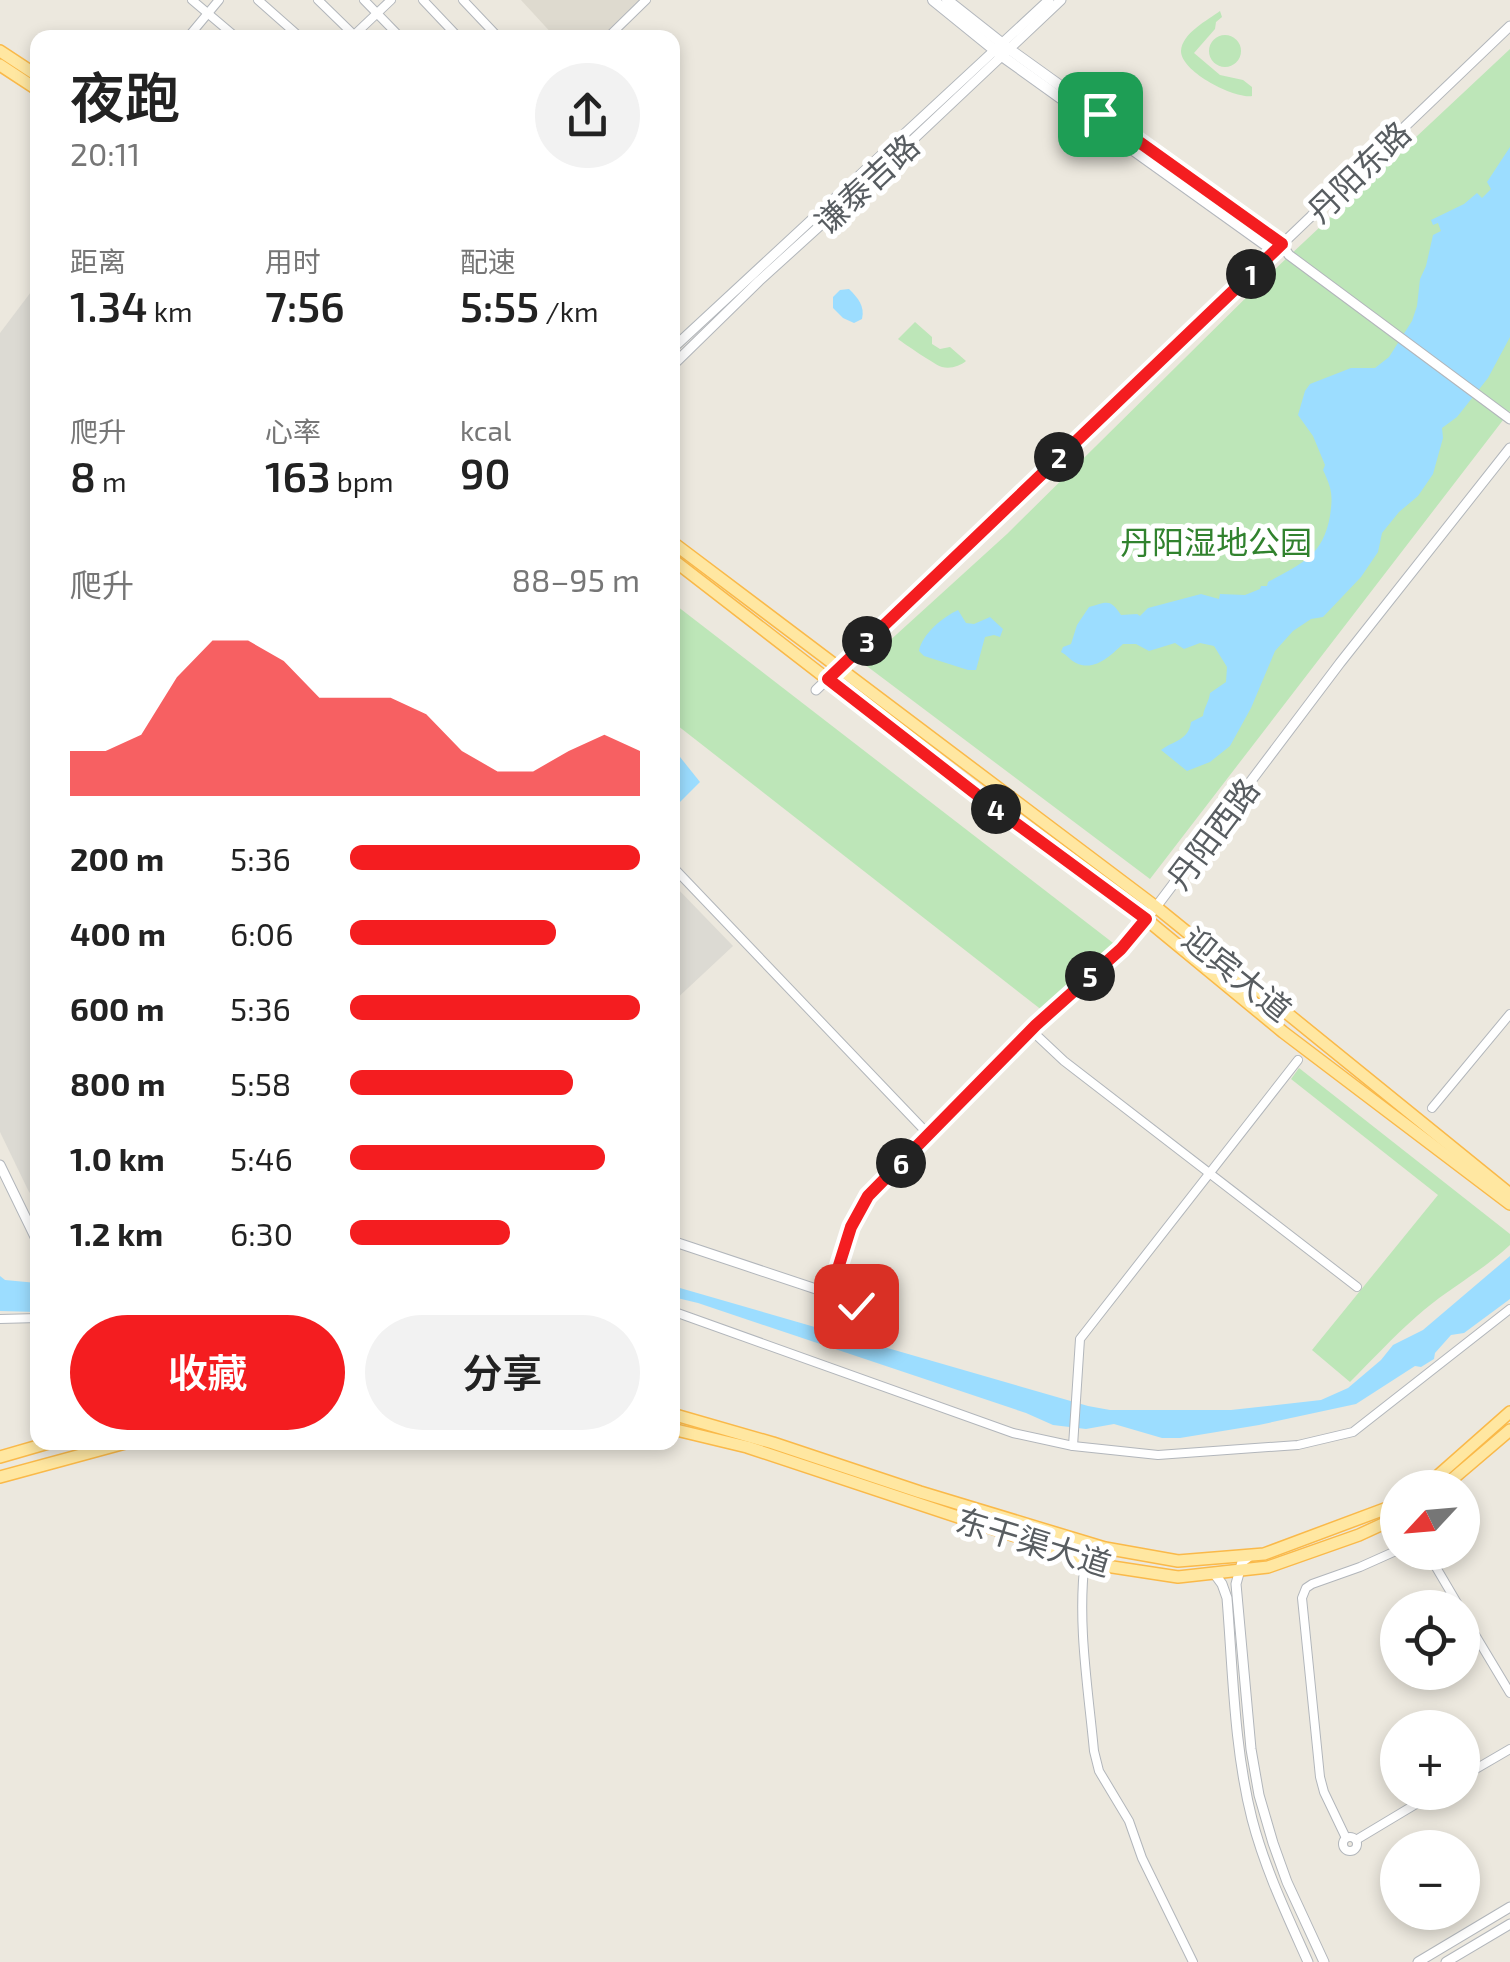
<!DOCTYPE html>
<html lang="zh">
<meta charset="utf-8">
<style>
:root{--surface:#fff;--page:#f2f2f2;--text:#222;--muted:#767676;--accent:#f41d20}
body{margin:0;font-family:"Exo 2","Noto Sans SC",sans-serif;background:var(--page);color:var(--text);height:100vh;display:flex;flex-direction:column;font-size:38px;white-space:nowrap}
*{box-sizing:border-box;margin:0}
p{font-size:32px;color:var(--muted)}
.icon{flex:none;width:55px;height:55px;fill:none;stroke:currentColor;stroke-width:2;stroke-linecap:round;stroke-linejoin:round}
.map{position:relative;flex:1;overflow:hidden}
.drawer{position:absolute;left:30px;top:30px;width:650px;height:1420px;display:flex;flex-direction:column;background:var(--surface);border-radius:20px;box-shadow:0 5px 15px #0003}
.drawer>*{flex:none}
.needle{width:65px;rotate:244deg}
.tools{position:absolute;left:1380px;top:1470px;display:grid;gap:20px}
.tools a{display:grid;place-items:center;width:100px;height:100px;border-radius:50%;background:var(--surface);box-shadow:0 5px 15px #0003;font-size:50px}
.pin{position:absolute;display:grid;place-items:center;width:85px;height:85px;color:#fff;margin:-42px;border-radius:20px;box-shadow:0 5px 15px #0006}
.km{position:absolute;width:50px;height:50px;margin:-25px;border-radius:50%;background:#222;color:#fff;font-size:28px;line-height:50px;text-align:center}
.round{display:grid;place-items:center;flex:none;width:105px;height:105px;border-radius:52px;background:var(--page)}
.head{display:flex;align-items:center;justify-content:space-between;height:170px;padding:0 40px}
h1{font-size:55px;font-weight:600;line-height:75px}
.figures{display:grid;grid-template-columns:repeat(3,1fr);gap:15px;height:170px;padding:10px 40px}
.figures div{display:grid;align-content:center}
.figures b{font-size:42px;font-weight:600}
.figures small{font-size:28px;font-weight:400}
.figures p{font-size:28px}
.chart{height:280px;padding:20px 40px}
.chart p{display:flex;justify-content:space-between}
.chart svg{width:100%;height:180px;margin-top:10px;fill:var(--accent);opacity:.7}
.cta{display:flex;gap:20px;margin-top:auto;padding:20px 40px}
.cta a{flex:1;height:115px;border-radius:60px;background:var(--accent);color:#fff;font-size:40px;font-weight:600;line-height:115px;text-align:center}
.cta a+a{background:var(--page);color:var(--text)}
ul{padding:0 40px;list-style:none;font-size:32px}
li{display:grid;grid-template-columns:160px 120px 1fr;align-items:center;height:75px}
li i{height:25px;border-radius:12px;background:var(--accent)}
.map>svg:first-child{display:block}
.industrial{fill:#dcdad3}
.education{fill:#dedacf}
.green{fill:#bde6b8}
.water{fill:#9cddff}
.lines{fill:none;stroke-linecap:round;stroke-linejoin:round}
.minor-casing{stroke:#b2b6bb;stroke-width:10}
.tertiary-casing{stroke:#b2b6bb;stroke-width:11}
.secondary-casing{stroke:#b3b7bd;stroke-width:12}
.primary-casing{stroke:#fab949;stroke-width:14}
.minor{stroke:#fff;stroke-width:8}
.tertiary{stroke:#fff;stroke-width:9}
.secondary{stroke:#fff;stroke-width:10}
.primary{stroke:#ffe7a1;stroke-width:11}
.route-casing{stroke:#fff;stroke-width:20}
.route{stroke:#f41d20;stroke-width:12}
.labels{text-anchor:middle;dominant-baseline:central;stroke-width:10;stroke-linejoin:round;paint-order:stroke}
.street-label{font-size:32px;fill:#585d61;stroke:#fff}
.park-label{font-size:32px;fill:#31822e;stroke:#fff}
</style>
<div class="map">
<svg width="1510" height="1962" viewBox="0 0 1510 1962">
<rect width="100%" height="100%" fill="#ece8de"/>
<g class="industrial">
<polygon points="37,284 37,1198 29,1192 0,1132 0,333"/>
<polygon points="673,884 733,946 673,1002"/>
</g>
<polygon class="education" points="521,0 640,0 601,37 556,38"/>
<g class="green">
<path d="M1220,11l2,6 -6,5 -1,7 -21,24 26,22 23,5 9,7v9c-17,3 -71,-24 -71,-45 1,-18 27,-31 39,-40z"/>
<circle cx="1225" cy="51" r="16"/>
<polygon points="1510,49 1510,411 1150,879 864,664 1007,534 1273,271"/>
<path d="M915,322l17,15v7l8,5 10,-2 16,14c-6,5 -15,8 -24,6 -5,-1 -39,-24 -44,-28z"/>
<polygon points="672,603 673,603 1117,946 1043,1011 673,722"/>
<path d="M1299,1068l211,166v11c-29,27 -64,45 -93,71 -24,21 -45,44 -67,66l-38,-32 126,-155 -147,-116z"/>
</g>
<g class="water">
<path d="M1510,147v190l-22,41 -31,39 -15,11 1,10 -10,36 -15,22 -19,16 -17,21 -4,19 -17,25 -38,40 -12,2 -18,12 -18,20 -24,57 -21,38 -20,16 -23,9 -26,-21c12,-9 28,-10 30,-28l12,-6c1,-9 6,-14 7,-23l16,-11 1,-15 -13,-21 -14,-3 -16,6 -9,-6 -26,8 -13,-7h-13c-12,11 -28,28 -47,19 -6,-3 -9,-8 -15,-11l2,-5 8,-3 6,-19 12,-18c18,-5 21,-9 32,8l16,-1 3,2 8,-8 53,-14 18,5 1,-5 25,1 15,-6 1,-3h6l1,-4c33,-18 55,-26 62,-66 3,-21 2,-27 -7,-46l2,-5 -12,-29 -15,-21 7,-24 5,-7 41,-16h24l14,-11 23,-36 5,-15 3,-27 6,-13 7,-31 8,-4 -3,-8 -5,2 -2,-5 33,-16 13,-11 5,5 9,-9 -4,-7z"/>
<path d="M849,289c9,9 16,17 13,30l-8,4 -11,-5 -10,-10v-11l7,-7z"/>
<path d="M958,610l8,13 8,1 16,-7 13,12 -3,8 -6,-2 -9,2 -9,33h-8l-44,-14 -5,-5c3,-17 24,-34 39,-41z"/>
<polygon points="672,747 700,782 680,802 673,805"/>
<polygon points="1510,1256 1510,1299 1464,1333 1451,1335 1435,1353 1434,1359 1421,1367 1415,1366 1356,1404 1259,1425 1180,1438 1162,1438 1114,1424 1086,1429 1053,1425 1026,1413 698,1303 673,1297 673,1286 1088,1406 1110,1410 1231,1410 1321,1400 1348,1388 1381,1360 1393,1345 1423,1330"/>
<polygon points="0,1276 5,1280 37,1283 37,1312 0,1311"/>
</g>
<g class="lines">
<defs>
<g id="minor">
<polyline points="192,0 237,38"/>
<polyline points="258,0 301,38"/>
<polyline points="318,0 354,35"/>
<polyline points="364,0 401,38"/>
<polyline points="423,0 459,38"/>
<polyline points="463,0 499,38"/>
<polyline points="189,36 219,0"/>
<polyline points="351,38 391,0"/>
<polyline points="607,38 646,0"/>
<polyline points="672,866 929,1135"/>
<polyline points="1031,1030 1064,1061 1357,1287"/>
<polyline points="1432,1108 1510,1014"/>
<polyline points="672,1311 1013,1433 1073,1446 1158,1455 1298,1445 1353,1432 1510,1309"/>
<polyline points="0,1319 38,1318"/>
<polyline points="1073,1446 1080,1339 1298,1060"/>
<polyline points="1427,1552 1460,1608"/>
<path d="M1085,1559c-8,64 3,128 9,192l5,20 30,50 13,37 51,104"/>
<polyline points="1462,1613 1510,1693"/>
<polyline points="1462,1777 1510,1749"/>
<circle cx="1350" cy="1844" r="7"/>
<polyline points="1346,1838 1324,1792 1320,1777 1302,1598 1306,1588 1312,1584 1360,1567 1398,1550"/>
<polyline points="1356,1840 1436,1792"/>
</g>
<g id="tertiary">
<polyline points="1282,245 1289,255 1510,419"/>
<polyline points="672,349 1049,0"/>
<polyline points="672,366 759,281 867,183 1061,0"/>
<polyline points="816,690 1510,26"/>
<polyline points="0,1165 38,1243"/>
<polyline points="672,1241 831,1294 856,1305"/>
<polyline points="831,1294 851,1227 869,1196 1036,1025 1121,949 1156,907 1340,663 1510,448"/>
<polyline points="1251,1555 1242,1562 1236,1584 1251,1749 1259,1795 1273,1843 1287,1882 1324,1962"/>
<path d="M1214,1573l8,11 5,14c6,74 7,150 25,221 13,50 35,96 56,143"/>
<polyline points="1418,1962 1510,1907"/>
<polyline points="1446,1962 1510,1924"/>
</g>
<g id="secondary">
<polyline points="933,0 1002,56 1274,251"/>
<polyline points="947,0 1009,49 1282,245"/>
</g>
<g id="primary">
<polyline points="0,51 38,76"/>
<polyline points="0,65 38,90"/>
<polyline points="672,542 1156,907 1510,1194"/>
<polyline points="672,559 976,794 1146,919 1283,1032 1510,1204"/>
<polyline points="672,1414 773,1443 920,1492 1105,1548 1178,1561 1264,1554 1398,1504"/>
<polyline points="672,1429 747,1447 1106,1566 1178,1577 1268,1567 1359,1535 1398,1517"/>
<polyline points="0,1457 52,1442"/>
<polyline points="0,1477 129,1442"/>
<polyline points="1424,1488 1510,1412"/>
<polyline points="1442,1488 1510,1430"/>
</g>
</defs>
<use href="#minor" class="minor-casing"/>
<use href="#tertiary" class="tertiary-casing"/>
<use href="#secondary" class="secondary-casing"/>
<use href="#primary" class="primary-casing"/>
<use href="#minor" class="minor"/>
<use href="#tertiary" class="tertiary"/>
<use href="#secondary" class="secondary"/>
<use href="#primary" class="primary"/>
</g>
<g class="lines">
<defs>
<polyline id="route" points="856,1306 830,1294 851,1227 868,1196 1036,1025 1121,949 1146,919 976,794 828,679 1282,244 1100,114"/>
</defs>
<use href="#route" class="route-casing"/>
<use href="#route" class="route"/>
</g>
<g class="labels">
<g class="street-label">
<text transform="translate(1358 171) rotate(-44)">丹阳东路</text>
<text transform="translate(866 183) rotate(-43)">谦泰吉路</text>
<text transform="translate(1212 833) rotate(-53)">丹阳西路</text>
<text transform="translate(1238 973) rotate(39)">迎宾大道</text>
<text transform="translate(1034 1541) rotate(17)">东干渠大道</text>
</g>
<g class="park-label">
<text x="1216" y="541">丹阳湿地公园</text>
</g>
</g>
</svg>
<div class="tools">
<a><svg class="needle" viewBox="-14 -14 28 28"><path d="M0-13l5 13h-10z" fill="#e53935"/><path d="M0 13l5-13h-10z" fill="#767676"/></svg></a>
<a><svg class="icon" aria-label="locate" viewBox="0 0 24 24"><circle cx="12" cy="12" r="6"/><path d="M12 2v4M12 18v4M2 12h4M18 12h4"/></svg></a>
<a>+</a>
<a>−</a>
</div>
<div class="pin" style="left:1100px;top:114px;background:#1e9e55"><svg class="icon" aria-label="arrive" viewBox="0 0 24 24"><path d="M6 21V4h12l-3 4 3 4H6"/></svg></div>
<div class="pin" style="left:856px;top:1306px;background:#d93025"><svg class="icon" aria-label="check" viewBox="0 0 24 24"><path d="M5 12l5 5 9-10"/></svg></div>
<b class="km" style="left:1251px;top:274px">1</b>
<b class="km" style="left:1059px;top:457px">2</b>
<b class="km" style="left:867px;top:641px">3</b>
<b class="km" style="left:996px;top:809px">4</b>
<b class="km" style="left:1090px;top:976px">5</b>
<b class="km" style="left:901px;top:1163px">6</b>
<section class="drawer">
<div class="head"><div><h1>夜跑</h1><p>20:11</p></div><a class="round"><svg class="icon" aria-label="share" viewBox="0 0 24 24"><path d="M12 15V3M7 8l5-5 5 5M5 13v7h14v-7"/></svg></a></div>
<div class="figures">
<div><p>距离</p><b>1.34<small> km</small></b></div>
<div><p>用时</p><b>7:56</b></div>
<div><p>配速</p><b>5:55<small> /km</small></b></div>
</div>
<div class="figures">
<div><p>爬升</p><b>8<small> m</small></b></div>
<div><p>心率</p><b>163<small> bpm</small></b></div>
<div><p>kcal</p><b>90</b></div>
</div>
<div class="chart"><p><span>爬升</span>88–95 m</p>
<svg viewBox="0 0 160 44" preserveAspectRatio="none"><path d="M0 44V33L10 33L20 29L30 15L40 6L50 6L60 11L70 20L80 20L90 20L100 24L110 33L120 38L130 38L140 33L150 29L160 33V44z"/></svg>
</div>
<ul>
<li><b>200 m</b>5:36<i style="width:100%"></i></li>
<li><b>400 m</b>6:06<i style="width:71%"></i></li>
<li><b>600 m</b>5:36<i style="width:100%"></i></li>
<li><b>800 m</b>5:58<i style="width:77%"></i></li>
<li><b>1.0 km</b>5:46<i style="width:88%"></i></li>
<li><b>1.2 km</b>6:30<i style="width:55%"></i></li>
</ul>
<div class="cta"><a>收藏</a><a>分享</a></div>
</section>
</div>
